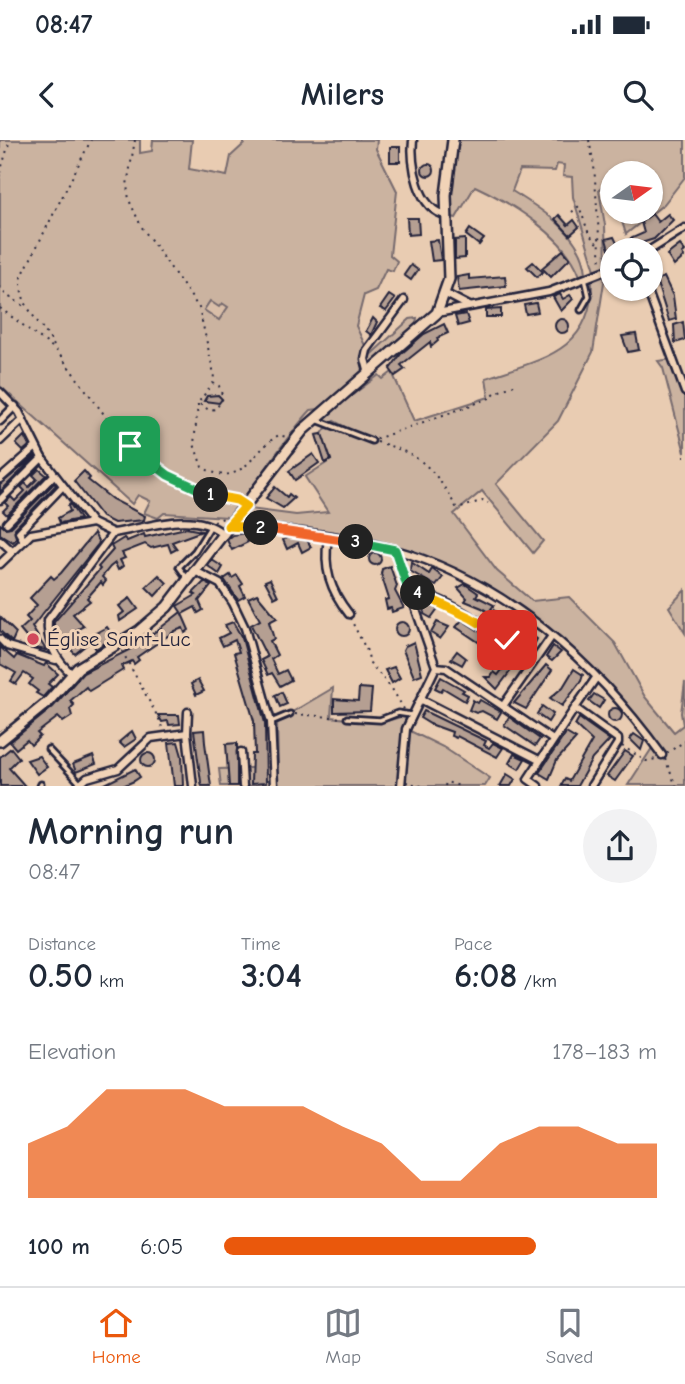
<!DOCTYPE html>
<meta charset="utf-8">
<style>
:root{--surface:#fff;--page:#f2f2f3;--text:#1f2937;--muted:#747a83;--line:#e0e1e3;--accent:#ea580c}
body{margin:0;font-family:"Comic Neue",sans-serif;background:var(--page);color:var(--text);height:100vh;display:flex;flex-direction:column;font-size:26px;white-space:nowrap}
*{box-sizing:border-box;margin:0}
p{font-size:23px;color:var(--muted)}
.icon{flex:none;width:38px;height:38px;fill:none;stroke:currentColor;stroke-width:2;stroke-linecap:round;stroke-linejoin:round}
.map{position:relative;height:646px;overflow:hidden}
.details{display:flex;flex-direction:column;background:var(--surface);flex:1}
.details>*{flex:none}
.needle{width:46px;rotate:76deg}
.controls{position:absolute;left:600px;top:21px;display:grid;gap:14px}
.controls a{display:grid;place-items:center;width:63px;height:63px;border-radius:50%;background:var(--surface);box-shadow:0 2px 5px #0004;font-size:35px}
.pin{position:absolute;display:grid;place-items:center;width:60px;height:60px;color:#fff;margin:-30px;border-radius:14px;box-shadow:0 4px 10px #0006}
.km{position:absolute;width:35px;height:35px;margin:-18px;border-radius:50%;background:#222;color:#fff;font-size:19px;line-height:35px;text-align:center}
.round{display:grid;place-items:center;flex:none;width:74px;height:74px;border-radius:37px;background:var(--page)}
.overview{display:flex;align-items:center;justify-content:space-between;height:119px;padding:0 28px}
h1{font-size:38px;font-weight:700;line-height:52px}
.figures{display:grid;grid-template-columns:repeat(3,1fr);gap:10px;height:119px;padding:7px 28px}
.figures div{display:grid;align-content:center}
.figures b{font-size:35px;font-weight:700}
.figures small{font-size:19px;font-weight:400}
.figures p{font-size:19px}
.chart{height:196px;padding:14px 28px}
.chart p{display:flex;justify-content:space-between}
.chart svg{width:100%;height:126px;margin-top:7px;fill:var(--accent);opacity:.7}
ul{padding:0 28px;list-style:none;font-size:23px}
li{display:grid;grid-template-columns:112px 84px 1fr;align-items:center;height:52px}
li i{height:18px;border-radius:9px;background:var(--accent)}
.status{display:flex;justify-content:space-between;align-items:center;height:49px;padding:0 35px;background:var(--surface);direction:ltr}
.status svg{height:19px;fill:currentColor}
header{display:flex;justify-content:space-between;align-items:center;height:91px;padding:0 28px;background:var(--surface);font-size:32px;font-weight:700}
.menu{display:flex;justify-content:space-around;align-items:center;height:98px;border-top:2px solid var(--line);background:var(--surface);font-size:19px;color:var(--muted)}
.menu a{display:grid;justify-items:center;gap:4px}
.menu .on{color:var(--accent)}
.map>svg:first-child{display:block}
.built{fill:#d9bea8}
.green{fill:#cbb3a0;stroke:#766a6e;stroke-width:2;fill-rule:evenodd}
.building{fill:#b59f92;stroke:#22223b;stroke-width:2}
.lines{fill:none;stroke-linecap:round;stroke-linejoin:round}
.lane-casing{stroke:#22223b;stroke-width:9}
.street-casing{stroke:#22223b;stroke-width:11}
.secondary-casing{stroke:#22223b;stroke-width:14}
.path{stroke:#22223b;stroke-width:2;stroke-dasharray:2 5;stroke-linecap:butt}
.lane{stroke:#f1d3b7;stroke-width:3.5}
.street{stroke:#f1d3b7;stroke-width:6}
.secondary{stroke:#f1d3b7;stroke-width:9}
.split-1-casing{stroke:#fff;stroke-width:14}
.split-2-casing{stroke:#fff;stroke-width:14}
.split-3-casing{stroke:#fff;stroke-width:14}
.split-4-casing{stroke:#fff;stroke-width:14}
.split-5-casing{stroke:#fff;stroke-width:14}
.split-1{stroke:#22a559;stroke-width:9}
.split-2{stroke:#f5b400;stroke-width:9}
.split-3{stroke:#f0652b;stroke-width:9}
.split-4{stroke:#22a559;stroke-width:9}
.split-5{stroke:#f5b400;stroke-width:9}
.poi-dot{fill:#d1495b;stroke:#f1d3b7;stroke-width:2.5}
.labels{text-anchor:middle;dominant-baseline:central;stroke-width:6;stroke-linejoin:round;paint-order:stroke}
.poi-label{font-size:21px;fill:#22223b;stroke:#f1d3b7;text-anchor:start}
</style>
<div class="status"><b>08:47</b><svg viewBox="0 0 49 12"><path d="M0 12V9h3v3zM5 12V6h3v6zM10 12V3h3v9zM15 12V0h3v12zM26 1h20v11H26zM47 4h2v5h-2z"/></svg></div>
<header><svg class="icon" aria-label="back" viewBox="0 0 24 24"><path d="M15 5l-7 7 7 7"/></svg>Milers<svg class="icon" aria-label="search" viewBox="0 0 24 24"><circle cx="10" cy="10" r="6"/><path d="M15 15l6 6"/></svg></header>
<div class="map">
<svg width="685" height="646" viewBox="0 0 685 646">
<rect width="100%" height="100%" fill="#e9ccb2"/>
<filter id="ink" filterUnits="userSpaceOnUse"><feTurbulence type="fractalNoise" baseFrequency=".0143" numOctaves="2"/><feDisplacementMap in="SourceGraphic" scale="14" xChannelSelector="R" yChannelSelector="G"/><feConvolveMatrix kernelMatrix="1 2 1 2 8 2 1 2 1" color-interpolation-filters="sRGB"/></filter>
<g filter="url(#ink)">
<polygon class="built" points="210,161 228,167 219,180 204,170"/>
<g class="green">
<path d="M0,0h140v13l12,-2 1,-11h39l-3,29 38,7 4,-20 13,-12v-4h133l-1,9 21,42 -7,64 7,6 -4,10 -7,-2 -10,21 -12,5 -8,31 11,24 -1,9 44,-40 7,-1 -1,7 -97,84 -8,1c-31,33 -52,73 -83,107l-64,-4 -6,5 -14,-5 6,-12 -12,-6 -6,9 -132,-118zM210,161l9,6 3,-4 6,4 -9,13 -15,-10z"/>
<path d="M453,0h232v37l-21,27 -38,30 -7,-22h32v-39h-39v22l-4,-12 -9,7 6,35 1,41 -11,4 -22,-73 -1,-20 -9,-1 1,-11 -7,-1 -2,7 -35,-1 -8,21c31,19 71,44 74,82l-6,3c-14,-40 -69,-73 -105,-90l-19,32 -10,-3z"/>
<path d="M605,136l-12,76 -35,69 -62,63 47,57 -10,12 -51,-62 -28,23 43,57 35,30 37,-4 46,46 30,54 29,35 9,-7 -2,-12 4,-31v103h-57l26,-40c-44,-57 -117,-132 -182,-165 -45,-23 -94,-33 -144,-42l-3,-7 -85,-11 10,-11 46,6 32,-3 -23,-35 26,-17 -9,-26 4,-6 18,2 19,10 9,1 -38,-20 -5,3 -6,-7 56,-42 4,4 9,-7 22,49 75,-24 -3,-19c56,-19 107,-27 106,-97z"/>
<polygon points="672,219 685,252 685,313 663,228 658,221"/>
<polygon points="685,450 685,493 669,467"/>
<polygon points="333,548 331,577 380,583 404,576 413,583 410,591 443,607 490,638 485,646 221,646 219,629 278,627 277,581"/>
</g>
<g class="building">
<rect x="390" y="7" width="10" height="15"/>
<circle cx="428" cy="30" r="6"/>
<polygon points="652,74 658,82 668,74 673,80 654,99 632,106 630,99 644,93 641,82"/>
<polygon points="559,75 568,85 574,80 579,87 570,95 555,79"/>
<polygon points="407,78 418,78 419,94 408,95"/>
<polygon points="470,89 484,99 479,105 466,95"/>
<polygon points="614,97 617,103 619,110 609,110 606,99"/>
<polygon points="465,99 465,118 455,119 455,100"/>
<polygon points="438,100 441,120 432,121 429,101"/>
<polygon points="680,105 685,111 682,114 684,117 674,126 667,115"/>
<polygon points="563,110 570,118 551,137 542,128"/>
<polygon points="533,122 543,132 537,137 527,127"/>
<polygon points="411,125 418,130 411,140 404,135"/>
<polygon points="469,135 469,139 505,136 506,146 459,151 457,137"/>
<polygon points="664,137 673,156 676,179 669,181 656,140"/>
<polygon points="560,154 563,159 570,155 573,159 561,171 553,157"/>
<polygon points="389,155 395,159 386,171 380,168"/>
<polygon points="536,163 538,172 526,174 524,165"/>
<polygon points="501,169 501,177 486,177 486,170"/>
<polygon points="466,174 469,183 458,186 455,176"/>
<polygon points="373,178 377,182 371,195 366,191"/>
<circle cx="562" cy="186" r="7"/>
<polygon points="683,182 685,200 675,203 674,185"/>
<polygon points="444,184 448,193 437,198 438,201 431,207 430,202 401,225 405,229 395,236 390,229 401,214 424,194"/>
<polygon points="636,194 639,210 628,212 622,196"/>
<polygon points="218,255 222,259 219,263 204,261 207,256"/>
<polygon points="322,294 331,320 325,323 316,295"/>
<polygon points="24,296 29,306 23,311 16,304"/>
<polygon points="313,314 319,323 295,340 289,331"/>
<polygon points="35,316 35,317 0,352 0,345"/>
<polygon points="39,329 46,335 7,375 3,371 8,366 5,363 11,357 15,361 25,351 21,347 25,343 29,347 37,339 33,335"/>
<polygon points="84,331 90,338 88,340 112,359 145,376 144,380 114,383 102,377 74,341"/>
<polygon points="54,343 56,345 15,388 16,399 13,402 0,394 0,384 5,388 11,387"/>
<polygon points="275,347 287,357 289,354 294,358 283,368 266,358"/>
<polygon points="70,364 80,379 60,383 58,378 70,371 68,366"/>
<polygon points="186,388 202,391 172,402 177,409 171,412 168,404 151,408 145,404 122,413 125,418 120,420 123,426 118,430 115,423 110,427 102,437 106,441 103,445 101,442 87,458 90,461 73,474 84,486 76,490 85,499 107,487 114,497 96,509 91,501 75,514 54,492 54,482 100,429 98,427 113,410 111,406 124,398 127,401 144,394 145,397"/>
<polygon points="94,393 99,403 32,487 46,510 35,508 20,490 30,481 26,477 37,465 30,458 51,436 54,439 61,433"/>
<polygon points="245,393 248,402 232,410 227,400 233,395"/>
<polygon points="290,396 306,398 311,407 302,412 298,403 287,409 283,400"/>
<circle cx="375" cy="419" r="6"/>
<polygon points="212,420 223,427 219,434 208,426"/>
<polygon points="411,422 429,434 432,429 443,437 436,446 410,431"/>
<polygon points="390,426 397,446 395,451 404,468 392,472 391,468 387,469 385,460 389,459 381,434 382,429"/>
<polygon points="159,435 167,443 155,456 146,447"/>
<polygon points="230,435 232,438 237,435 243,444 240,446 245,456 238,460 224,439"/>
<polygon points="270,439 278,456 274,458 265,441"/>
<polygon points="204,442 211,446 199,461 203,470 198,473 195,467 182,474 189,490 185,493 183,488 175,491 137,517 139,520 134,524 132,521 121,526 123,530 89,551 86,547 70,561 74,565 70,569 72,576 63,582 58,577 37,593 40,596 31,605 27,600 16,609 10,602 53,567 83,533 129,510 159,489 181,472 177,466 196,455 193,453"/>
<polygon points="465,444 478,453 476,456 494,465 491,469 526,487 524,490 537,499 533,507 514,490 494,480 495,477 482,468 465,461 467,458 458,448"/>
<polygon points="257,454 277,478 269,482 274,499 270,501 277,515 271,519 278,534 286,530 291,540 280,546 272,533 268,535 261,520 267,517 251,485 260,480 248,458"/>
<polygon points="130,458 138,469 120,481 119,476 124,472 119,466"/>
<polygon points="426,463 439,467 431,478 424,474"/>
<polygon points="0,477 16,493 12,502 0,491"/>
<polygon points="462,480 505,508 506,513 518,521 497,549 485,537 491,537 494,532 498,535 508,522 456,487"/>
<polygon points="233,482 242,498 265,583 266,643 251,644 252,614 255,614 254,581 234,513 239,512 235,500 223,506 219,498 229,493 225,485"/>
<polygon points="437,482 449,487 440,499 431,493"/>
<circle cx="402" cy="489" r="7"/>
<polygon points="414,502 422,534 414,537 403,510 405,506"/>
<polygon points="553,506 561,512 552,521 546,517"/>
<polygon points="0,507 14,519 17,515 44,526 46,523 58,534 48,544 52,547 43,557 36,553 38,551 29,544 33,539 24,533 16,544 11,541 16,533 0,524"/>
<polygon points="457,511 466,518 462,525 451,519"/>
<polygon points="546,525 552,530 526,569 514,563"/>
<polygon points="394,527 400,538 392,543 385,530"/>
<polygon points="574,529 583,535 581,541 562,566 550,558 563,547"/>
<polygon points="441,537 464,550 462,552 468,555 465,561 443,548 441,551 435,548"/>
<polygon points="198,540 204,551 196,555 191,544"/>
<polygon points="359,548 372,549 370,571 334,572 334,559 358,561"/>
<polygon points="282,552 287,564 280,567 275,555"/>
<polygon points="594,554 604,560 599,568 589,561"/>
<polygon points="473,560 478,563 480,560 501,572 497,579 482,571 476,573 469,570"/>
<polygon points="542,566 553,574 548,582 537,574"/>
<circle cx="615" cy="575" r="7"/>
<polygon points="424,571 486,601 484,605 489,608 493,603 503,608 497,617 457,596 456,598 451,596 452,592 430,584 420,578"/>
<polygon points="158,575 179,575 180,584 169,585 168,581 162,582"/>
<polygon points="509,577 540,599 535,606 504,585"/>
<polygon points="579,578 610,600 592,619 577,646 561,646 565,639 569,641 592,601 575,585"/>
<polygon points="204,590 205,603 211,646 202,646 201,642 195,598 194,591"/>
<polygon points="132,591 136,599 124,607 119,602"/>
<polygon points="566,593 576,599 557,620 549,639 539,633"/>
<polygon points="634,594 644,601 641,610 630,599"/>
<polygon points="178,602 182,616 183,646 174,646 172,629 169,603"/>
<polygon points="237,603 237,646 229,646 226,604"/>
<polygon points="11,608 19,618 9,628 25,646 0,646 0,617"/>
<polygon points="625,611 633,616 615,641 607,636"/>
<circle cx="148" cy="620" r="7"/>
<polygon points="514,614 525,619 519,629 509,623"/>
<polygon points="39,616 47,627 37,634 27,620"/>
<polygon points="93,616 96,624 76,632 73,624"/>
<polygon points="135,629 140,637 134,641 123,646 101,646"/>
<polygon points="507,634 515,639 511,646 500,646"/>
</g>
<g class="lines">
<defs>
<g id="lane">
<polyline points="581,170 589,156 585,138"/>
<polyline points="317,280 372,301"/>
<polyline points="187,438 179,427 195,411 210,387"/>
<polyline points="347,578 380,580 398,573 411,575"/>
<polyline points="271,582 290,574"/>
<polyline points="48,609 80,643"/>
<polyline points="40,646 41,644"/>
</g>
<g id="street">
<path d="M413,0c-3,23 5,70 33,75"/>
<polyline points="650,110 685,88"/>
<polyline points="647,149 685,252"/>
<polyline points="446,154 469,166"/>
<polyline points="437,173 549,152 612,128"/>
<polyline points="369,234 365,219 367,210 404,160"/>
<polyline points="0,252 19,272 42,318 92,383 113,393"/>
<polyline points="0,281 15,266"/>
<polyline points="0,301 23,279"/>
<polyline points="0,339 35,308"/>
<polyline points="0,360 42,318"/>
<polyline points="7,383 54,335"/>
<path d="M228,386c54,3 111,8 164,23 112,31 203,113 270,206"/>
<path d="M328,398c-5,30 2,52 21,76"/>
<polyline points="23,399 19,392 63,346"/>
<polyline points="0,400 11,410"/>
<polyline points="395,410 436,527 406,589 401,646"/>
<polyline points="0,424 31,394 92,383"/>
<polyline points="195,431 220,444 233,463 245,488 271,582 274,646"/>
<path d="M410,455c29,-8 100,48 122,68"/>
<polyline points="0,499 7,506 56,520"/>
<polyline points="436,527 446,528 553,600"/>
<path d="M72,534c-16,-14 -26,-33 -24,-54l65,-87c33,-5 81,-24 109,0"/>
<polyline points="422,560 539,620"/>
<polyline points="503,566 552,496"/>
<polyline points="575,568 596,538"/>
<polyline points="188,572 187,593 193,646"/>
<polyline points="241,612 243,646"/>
<polyline points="78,646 87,638 118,629 151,598 187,593"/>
<polyline points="538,646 528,639 575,568 618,599 618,603 591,646"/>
</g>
<polyline id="secondary" points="0,601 48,562 78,528 139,491 167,467 303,290 437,173 449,139 446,55 453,0"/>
</defs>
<use href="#lane" class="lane-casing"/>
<use href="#street" class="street-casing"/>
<use href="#secondary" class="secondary-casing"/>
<g class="path">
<polyline points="135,0 127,45 129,60 141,86 199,168 214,234 213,243 198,263 209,270 216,269 223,258 219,246 213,243"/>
<polyline points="589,0 594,25 601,124"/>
<polyline points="0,33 10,0"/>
<polyline points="572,72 579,66 589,94 600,107"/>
<polyline points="0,147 6,155 26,167"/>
<polyline points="0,168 56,210 118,293 141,315 193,348 239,361"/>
<path d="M54,206c-12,-23 -38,-42 -32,-70l69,-136"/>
<path d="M198,264l-4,40 8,23c40,24 49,-16 77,-32l11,3"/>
<polyline points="376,299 488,259 495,253 514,245"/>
<path d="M377,302c44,12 57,26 79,65l5,1 22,-8 5,3"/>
<polyline points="684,316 685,316"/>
<polyline points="214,381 224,378"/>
<polyline points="350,478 367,511 370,523 392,549 404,569"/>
<polyline points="122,511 161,583 162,590"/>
<polyline points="295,574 342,578"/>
<polyline points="622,606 646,621 656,619"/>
<polyline points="667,613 685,601"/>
<polyline points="665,619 676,646"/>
<polyline points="406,642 422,646"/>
<polyline points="445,646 446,642 460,646"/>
</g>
<use href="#lane" class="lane"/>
<use href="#street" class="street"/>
<use href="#secondary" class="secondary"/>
</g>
</g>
<g class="lines" filter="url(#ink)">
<defs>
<polyline id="split-1" points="130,306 168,335 211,355"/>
<polyline id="split-2" points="211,355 237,360 246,366 228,386 261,388"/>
<polyline id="split-3" points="261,388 356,402"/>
<polyline id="split-4" points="356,402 395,410 410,455 418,453"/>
<polyline id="split-5" points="418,453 471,478 507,500"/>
</defs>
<use href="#split-1" class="split-1-casing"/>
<use href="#split-2" class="split-2-casing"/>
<use href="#split-3" class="split-3-casing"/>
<use href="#split-4" class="split-4-casing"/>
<use href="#split-5" class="split-5-casing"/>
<use href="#split-1" class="split-1"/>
<use href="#split-2" class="split-2"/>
<use href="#split-3" class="split-3"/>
<use href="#split-4" class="split-4"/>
<use href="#split-5" class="split-5"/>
</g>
<circle class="poi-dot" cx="33" cy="499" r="7"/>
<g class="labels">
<g class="poi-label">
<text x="47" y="499">Église Saint-Luc</text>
</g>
</g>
</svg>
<div class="controls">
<a><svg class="needle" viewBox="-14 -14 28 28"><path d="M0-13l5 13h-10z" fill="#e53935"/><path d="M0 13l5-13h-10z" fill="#747a83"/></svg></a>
<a><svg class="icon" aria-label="locate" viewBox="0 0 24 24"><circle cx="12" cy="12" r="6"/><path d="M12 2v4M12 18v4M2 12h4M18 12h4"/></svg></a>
</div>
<div class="pin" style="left:130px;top:306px;background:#1e9e55"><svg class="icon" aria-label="arrive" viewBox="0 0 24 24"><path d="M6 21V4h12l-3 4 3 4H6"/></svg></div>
<div class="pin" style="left:507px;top:500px;background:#d93025"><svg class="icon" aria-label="check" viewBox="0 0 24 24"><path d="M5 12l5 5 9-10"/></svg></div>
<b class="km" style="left:211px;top:355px">1</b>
<b class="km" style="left:261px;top:388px">2</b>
<b class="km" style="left:356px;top:402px">3</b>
<b class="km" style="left:418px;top:453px">4</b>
</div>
<section class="details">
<div class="overview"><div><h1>Morning run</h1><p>08:47</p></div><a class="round"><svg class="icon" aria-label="share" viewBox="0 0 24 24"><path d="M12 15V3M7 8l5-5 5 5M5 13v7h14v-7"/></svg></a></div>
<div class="figures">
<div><p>Distance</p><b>0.50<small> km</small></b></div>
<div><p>Time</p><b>3:04</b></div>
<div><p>Pace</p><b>6:08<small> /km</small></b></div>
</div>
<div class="chart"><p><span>Elevation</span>178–183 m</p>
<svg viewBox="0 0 160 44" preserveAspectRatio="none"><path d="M0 44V25L10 19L20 6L30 6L40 6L50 12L60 12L70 12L80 19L90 25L100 38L110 38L120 25L130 19L140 19L150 25L160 25V44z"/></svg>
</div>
<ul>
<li><b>100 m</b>6:05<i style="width:72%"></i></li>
</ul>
</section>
<nav class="menu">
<a class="on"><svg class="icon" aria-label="home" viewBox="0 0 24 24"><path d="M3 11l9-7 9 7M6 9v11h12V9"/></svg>Home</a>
<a><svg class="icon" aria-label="map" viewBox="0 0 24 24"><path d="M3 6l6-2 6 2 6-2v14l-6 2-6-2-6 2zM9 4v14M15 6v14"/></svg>Map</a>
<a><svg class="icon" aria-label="saved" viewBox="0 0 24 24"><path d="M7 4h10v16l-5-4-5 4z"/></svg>Saved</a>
</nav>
